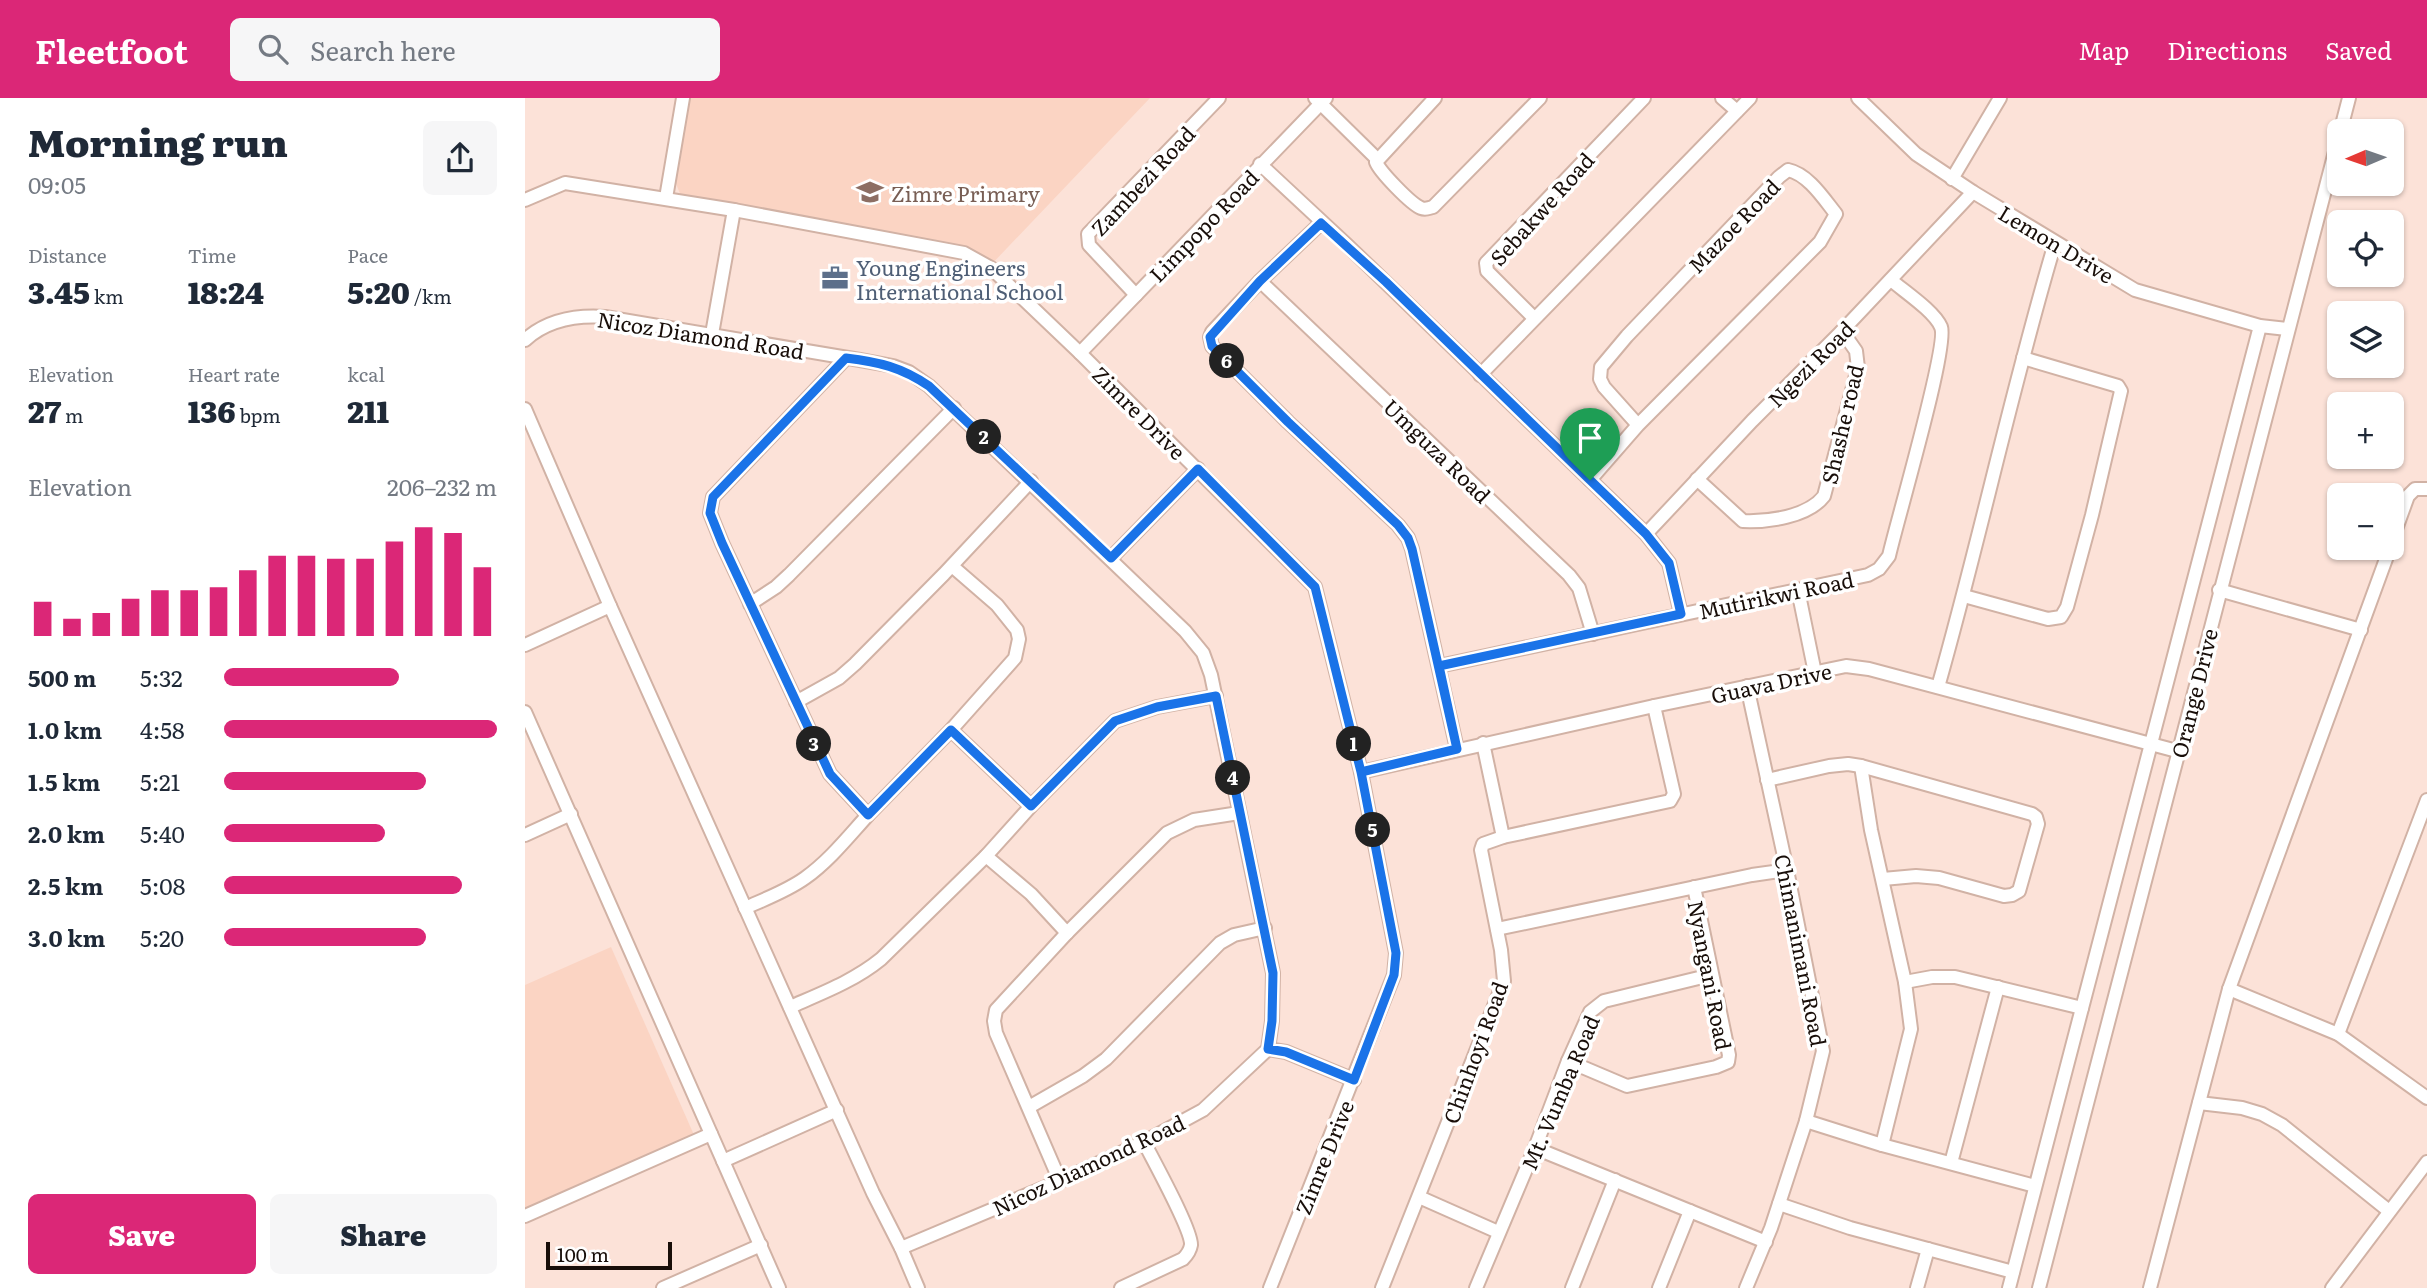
<!DOCTYPE html>
<meta charset="utf-8">
<style>
:root{--surface:#fff;--page:#f6f6f7;--text:#1f2937;--muted:#747a83;--accent:#db2777}
body{margin:0;font-family:Literata,serif;background:var(--page);color:var(--text);height:100vh;display:flex;flex-direction:column;font-size:26px;white-space:nowrap}
*{box-sizing:border-box;margin:0}
p{font-size:23px;color:var(--muted)}
.icon{flex:none;width:38px;height:38px;fill:none;stroke:currentColor;stroke-width:2;stroke-linecap:round;stroke-linejoin:round}
.map{position:relative;flex:1;overflow:hidden}
.sheet{display:flex;flex-direction:column;background:var(--surface);width:525px}
.sheet>*{flex:none}
.needle{width:46px;rotate:268deg}
.buttons{position:absolute;left:1802px;top:21px;display:grid;gap:14px}
.buttons a{display:grid;place-items:center;width:77px;height:77px;border-radius:10px;background:var(--surface);box-shadow:0 2px 5px #0004;font-size:35px}
.scale{position:absolute;left:21px;bottom:18px;width:126px;box-sizing:border-box;padding-left:7px;border:4px solid #180e09;border-top:0;font-size:19px;line-height:24px;white-space:nowrap;color:#180e09;-webkit-text-stroke:5px #fff;paint-order:stroke}
.pin{position:absolute;display:grid;place-items:center;width:60px;height:60px;color:#fff;margin:-72px -30px;border-radius:50% 50% 50% 0;rotate:-45deg;box-shadow:0 0 7px #0007}
.pin .icon{rotate:45deg}
.km{position:absolute;width:35px;height:35px;margin:-18px;border-radius:50%;background:#222;color:#fff;font-size:19px;line-height:35px;text-align:center}
.round{display:grid;place-items:center;flex:none;width:74px;height:74px;border-radius:10px;background:var(--page)}
.head{display:flex;align-items:center;justify-content:space-between;height:119px;padding:0 28px}
h1{font-size:38px;font-weight:800;line-height:52px}
.figures{display:grid;grid-template-columns:repeat(3,1fr);gap:10px;height:119px;padding:7px 28px}
.figures div{display:grid;align-content:center}
.figures b{font-size:30px;font-weight:800}
.figures small{font-size:19px;font-weight:400}
.figures p{font-size:19px}
.chart{height:196px;padding:14px 28px}
.chart p{display:flex;justify-content:space-between}
.chart svg{width:100%;height:126px;margin-top:7px;stroke:var(--accent);stroke-width:6}
.primary-button{display:flex;gap:14px;margin-top:auto;padding:14px 28px}
.primary-button a{flex:1;height:80px;border-radius:10px;background:var(--accent);color:#fff;font-size:28px;font-weight:800;line-height:80px;text-align:center}
.primary-button a+a{background:var(--page);color:var(--text)}
ul{padding:0 28px;list-style:none;font-size:23px}
li{display:grid;grid-template-columns:112px 84px 1fr;align-items:center;height:52px}
li i{height:18px;border-radius:9px;background:var(--accent)}
header{display:flex;align-items:center;gap:42px;box-sizing:border-box;height:98px;padding:0 35px;background:var(--accent);color:#fff}
header strong{font-size:33px}
nav{display:flex;gap:38px;margin-inline-start:auto;font-size:24px}
.search{width:490px;height:63px;background:var(--page);display:flex;align-items:center;gap:18px;box-sizing:border-box;padding:0 24px;border-radius:10px;color:var(--muted);font-size:26px}
main{display:flex;flex:1;min-height:0}
.map>svg:first-child{display:block}
.built{fill:#fbd4c3}
.lines{fill:none;stroke-linecap:round;stroke-linejoin:round}
.minor-casing{stroke:#d1b2a5;stroke-width:16}
.minor{stroke:#fff;stroke-width:12}
.route-casing{stroke:#fff;stroke-width:14}
.route{stroke:#1a73e8;stroke-width:9}
.labels{text-anchor:middle;dominant-baseline:central;stroke-width:7;stroke-linejoin:round;paint-order:stroke}
.street-label{font-size:21px;fill:#180e09;stroke:#fff}
.education-label{font-size:21px;fill:#785e54;stroke:#fff;text-anchor:start}
.service-label{font-size:21px;fill:#4e5e75;stroke:#fff;text-anchor:start}
</style>
<header>
<strong>Fleetfoot</strong>
<div class="search"><svg class="icon" aria-label="search" viewBox="0 0 24 24"><circle cx="10" cy="10" r="6"/><path d="M15 15l6 6"/></svg>Search here</div>
<nav><a>Map</a><a>Directions</a><a>Saved</a></nav>
</header>
<main>
<section class="sheet">
<div class="head"><div><h1>Morning run</h1><p>09:05</p></div><a class="round"><svg class="icon" aria-label="share" viewBox="0 0 24 24"><path d="M12 15V3M7 8l5-5 5 5M5 13v7h14v-7"/></svg></a></div>
<div class="figures">
<div><p>Distance</p><b>3.45<small> km</small></b></div>
<div><p>Time</p><b>18:24</b></div>
<div><p>Pace</p><b>5:20<small> /km</small></b></div>
</div>
<div class="figures">
<div><p>Elevation</p><b>27<small> m</small></b></div>
<div><p>Heart rate</p><b>136<small> bpm</small></b></div>
<div><p>kcal</p><b>211</b></div>
</div>
<div class="chart"><p><span>Elevation</span>206–232 m</p>
<svg viewBox="0 0 160 44" preserveAspectRatio="none"><path d="M5 44V32M15 44V38M25 44V36M35 44V31M45 44V28M55 44V28M65 44V27M75 44V21M85 44V16M95 44V16M105 44V17M115 44V17M125 44V11M135 44V6M145 44V8M155 44V20"/></svg>
</div>
<ul>
<li><b>500 m</b>5:32<i style="width:64%"></i></li>
<li><b>1.0 km</b>4:58<i style="width:100%"></i></li>
<li><b>1.5 km</b>5:21<i style="width:74%"></i></li>
<li><b>2.0 km</b>5:40<i style="width:59%"></i></li>
<li><b>2.5 km</b>5:08<i style="width:87%"></i></li>
<li><b>3.0 km</b>5:20<i style="width:74%"></i></li>
</ul>
<div class="primary-button"><a>Save</a><a>Share</a></div>
</section>
<div class="map">
<svg width="1902" height="1190" viewBox="0 0 1902 1190">
<rect width="100%" height="100%" fill="#fce2d8"/>
<g class="built">
<polygon points="165,0 625,0 464,169 443,154 159,106 150,83"/>
<polygon points="86,849 169,1037 0,1112 0,887"/>
</g>
<g class="lines">
<defs>
<g id="minor">
<polyline points="790,0 852,61"/>
<path d="M910,0l-59,64c4,10 35,42 45,46 5,2 7,0 12,-1l107,-109"/>
<polyline points="1197,0 1212,13"/>
<polyline points="1333,0 1391,56 1448,94 1610,192 1735,228 1762,231"/>
<polyline points="735,66 822,147 1121,436 1144,465 1156,516"/>
<polyline points="1427,81 1475,0"/>
<polyline points="141,100 158,0"/>
<polyline points="0,102 40,85 209,112 439,155 466,170 555,255 790,489 836,674 871,855 869,877 745,1190"/>
<polyline points="796,125 735,183 687,234 685,239 687,248 763,324 873,427 883,440 887,451 932,651"/>
<polyline points="735,183 1044,477 1054,490 1068,536"/>
<polyline points="611,197 564,147 563,136 694,0"/>
<polyline points="1009,220 962,173 961,165 1119,0"/>
<polyline points="187,236 209,112"/>
<path d="M0,242c22,-20 51,-25 80,-23l255,43 33,6 16,6 20,14 256,245 18,22 8,22 62,298 -1,48 -4,28 -65,61 -59,32 -84,39 -159,67"/>
<polyline points="555,255 801,0"/>
<polyline points="321,260 188,399 185,415 197,445 305,676 343,717 426,632 490,560 494,541 492,532 472,507 427,468"/>
<polyline points="955,277 1225,0"/>
<polyline points="0,311 85,508 348,1095 376,1150 393,1190"/>
<path d="M1172,381l46,42c25,1 65,-4 81,-25l34,-128 -2,-17 -14,-20"/>
<path d="M1065,382l48,-55 182,-183 16,-28c-12,-15 -28,-40 -48,-44l-9,7 -152,159 -26,31 -1,12 4,8 34,38"/>
<polyline points="1121,436 1227,323 1317,233 1448,94"/>
<polyline points="1867,442 1883,398 1890,391 1902,391"/>
<polyline points="586,460 673,371"/>
<polyline points="1273,492 1290,575"/>
<polyline points="1694,492 1836,532"/>
<polyline points="1439,498 1523,521 1536,519 1542,509 1567,417 1596,293 1593,288 1498,260"/>
<polyline points="225,506 251,489 264,477 429,310"/>
<polyline points="0,547 85,508"/>
<path d="M914,568l429,-91 11,-6 10,-13c7,-32 60,-211 52,-229 -7,-16 -36,-35 -50,-47"/>
<path d="M1413,589c42,-147 73,-297 117,-444"/>
<polyline points="271,604 314,580 330,566 419,476 506,383"/>
<polyline points="0,614 254,1190"/>
<polyline points="426,632 506,708"/>
<polyline points="958,645 978,739"/>
<polyline points="1336,668 1346,732 1380,884 1386,931 1357,1047"/>
<polyline points="836,674 1129,608 1321,568 1344,571 1652,653"/>
<polyline points="1242,682 1304,668 1323,666 1336,668 1507,716 1511,719 1513,726 1494,793 1487,797 1479,798 1414,780 1391,778 1358,781"/>
<polyline points="0,737 46,716"/>
<polyline points="461,758 506,796 542,835"/>
<path d="M220,810c20,-9 42,-17 60,-30 24,-17 43,-41 63,-63"/>
<polyline points="972,831 1227,777 1262,772"/>
<polyline points="1380,884 1407,879 1430,879 1557,910"/>
<polyline points="1704,891 1813,936 1902,1000"/>
<path d="M265,909c32,-14 64,-26 91,-48l105,-103 45,-50 84,-85 42,-14 59,-11"/>
<polyline points="1813,936 1902,702"/>
<polyline points="743,951 761,954 829,982"/>
<polyline points="1043,963 1102,988 1191,969 1203,964 1204,957 1169,789"/>
<polyline points="1674,1005 1717,1010 1737,1016 1757,1027 1864,1113"/>
<polyline points="504,1009 558,978 581,961 695,845 709,837 740,830"/>
<polyline points="1281,1023 1357,1047 1510,1088"/>
<polyline points="1010,1050 1241,1144"/>
<polyline points="198,1063 312,1012"/>
<polyline points="1426,1065 1473,889"/>
<polyline points="535,1083 471,935 469,923 471,912 542,835 642,735 669,722 714,715"/>
<polyline points="894,1099 973,1134"/>
<polyline points="1254,1106 1325,1130 1488,1174"/>
<polyline points="0,1118 186,1036"/>
<polyline points="138,1190 236,1147"/>
<path d="M596,1190l62,-29c4,-4 7,-8 8,-14 1,-15 -38,-85 -47,-103"/>
<polyline points="857,1190 979,883 976,852 956,752 958,746 978,739 1145,703 1149,696 1129,608"/>
<polyline points="951,1190 1010,1050 1043,963 1065,914 1079,903 1186,877"/>
<polyline points="1047,1190 1090,1082"/>
<polyline points="1134,1190 1165,1113"/>
<polyline points="1221,1190 1246,1130 1281,1023 1298,953 1262,772 1222,588"/>
<polyline points="1392,1190 1403,1151"/>
<polyline points="1484,1190 1735,228"/>
<polyline points="1514,1190 1824,0"/>
<polyline points="1625,1190 1704,891 1865,450"/>
<polyline points="1807,1190 1902,1064"/>
</g>
</defs>
<use href="#minor" class="minor-casing"/>
<use href="#minor" class="minor"/>
</g>
<g class="lines">
<defs>
<path id="route" d="M1065,382l56,54 23,29 12,51 -242,52 18,83 -96,23 -46,-185 -117,-118 -87,89 -182,-172c-28,-19 -50,-24 -83,-28l-133,139 -3,16 12,30 108,231 38,41 83,-85 80,76 84,-85 42,-14 59,-11 57,277 -1,48 -4,28 18,3 68,28 40,-105 2,-22 -35,-181 96,-23 -45,-200 -4,-11 -10,-13 -110,-103 -76,-76 -2,-9 50,-56 61,-58 65,59 204,198"/>
</defs>
<use href="#route" class="route-casing"/>
<use href="#route" class="route"/>
</g>
<defs>
<symbol id="school-bare" viewBox="-9 -9 18 18"><path d="M0-5L7-2L0 1L-7-2ZM-4 1L0 2.5L4 1V4Q0 6-4 4Z" fill="#8d6e63" stroke="#fff" stroke-width="2.5" paint-order="stroke"/></symbol>
<symbol id="office-bare" viewBox="-9 -9 18 18"><path d="M-6-3h4V-5.5h4V-3h4V5H-6ZM-1-4.5V-3h2v-1.5ZM-6 0V1H6V0Z" fill="#5c6f8a" stroke="#fff" stroke-width="2.5" paint-order="stroke"/></symbol>
</defs>
<g fill-rule="evenodd">
<use href="#school-bare" x="326" y="75" width="38" height="38"/>
<use href="#office-bare" x="291" y="161" width="38" height="38"/>
</g>
<g class="labels">
<g class="street-label">
<text transform="translate(617 82) rotate(-47)">Zambezi Road</text>
<text transform="translate(1016 110) rotate(-48)">Sebakwe Road</text>
<text transform="translate(678 127) rotate(-46)">Limpopo Road</text>
<text transform="translate(1208 127) rotate(-46)">Mazoe Road</text>
<text transform="translate(1532 145) rotate(31)">Lemon Drive</text>
<text transform="translate(176 236) rotate(9)">Nicoz Diamond Road</text>
<text transform="translate(1285 265) rotate(-45)">Ngezi Road</text>
<text transform="translate(615 314) rotate(45)">Zimre Drive</text>
<text transform="translate(1316 326) rotate(-77)">Shashe road</text>
<text transform="translate(913 352) rotate(44)">Umguza Road</text>
<text transform="translate(1251 496) rotate(-12)">Mutirikwi Road</text>
<text transform="translate(1246 584) rotate(-12)">Guava Drive</text>
<text transform="translate(1668 595) rotate(-76)">Orange Drive</text>
<text transform="translate(1277 852) rotate(79)">Chimanimani Road</text>
<text transform="translate(1186 877) rotate(79)">Nyangani Road</text>
<text transform="translate(949 954) rotate(-70)">Chinhoyi Road</text>
<text transform="translate(1034 994) rotate(-67)">Mt. Vumba Road</text>
<text transform="translate(798 1059) rotate(-68)">Zimre Drive</text>
<text transform="translate(563 1066) rotate(-25)">Nicoz Diamond Road</text>
</g>
<g class="education-label">
<text x="366" y="94">Zimre Primary</text>
</g>
<g class="service-label">
<text x="331" y="168">Young Engineers<tspan x="331" dy="24">International School</tspan></text>
</g>
</g>
</svg>
<div class="buttons">
<a><svg class="needle" viewBox="-14 -14 28 28"><path d="M0-13l5 13h-10z" fill="#e53935"/><path d="M0 13l5-13h-10z" fill="#747a83"/></svg></a>
<a><svg class="icon" aria-label="locate" viewBox="0 0 24 24"><circle cx="12" cy="12" r="6"/><path d="M12 2v4M12 18v4M2 12h4M18 12h4"/></svg></a>
<a><svg class="icon" aria-label="layers" viewBox="0 0 24 24"><path d="M12 4l9 5-9 5-9-5zM3 14l9 5 9-5"/></svg></a>
<a>+</a>
<a>−</a>
</div>
<div class="scale">100 m</div>
<div class="pin" style="left:1065px;top:382px;background:#1e9e55"><svg class="icon" aria-label="arrive" viewBox="0 0 24 24"><path d="M6 21V4h12l-3 4 3 4H6"/></svg></div>
<b class="km" style="left:829px;top:646px">1</b>
<b class="km" style="left:459px;top:339px">2</b>
<b class="km" style="left:289px;top:646px">3</b>
<b class="km" style="left:708px;top:680px">4</b>
<b class="km" style="left:848px;top:732px">5</b>
<b class="km" style="left:702px;top:263px">6</b>
</div>
</main>
